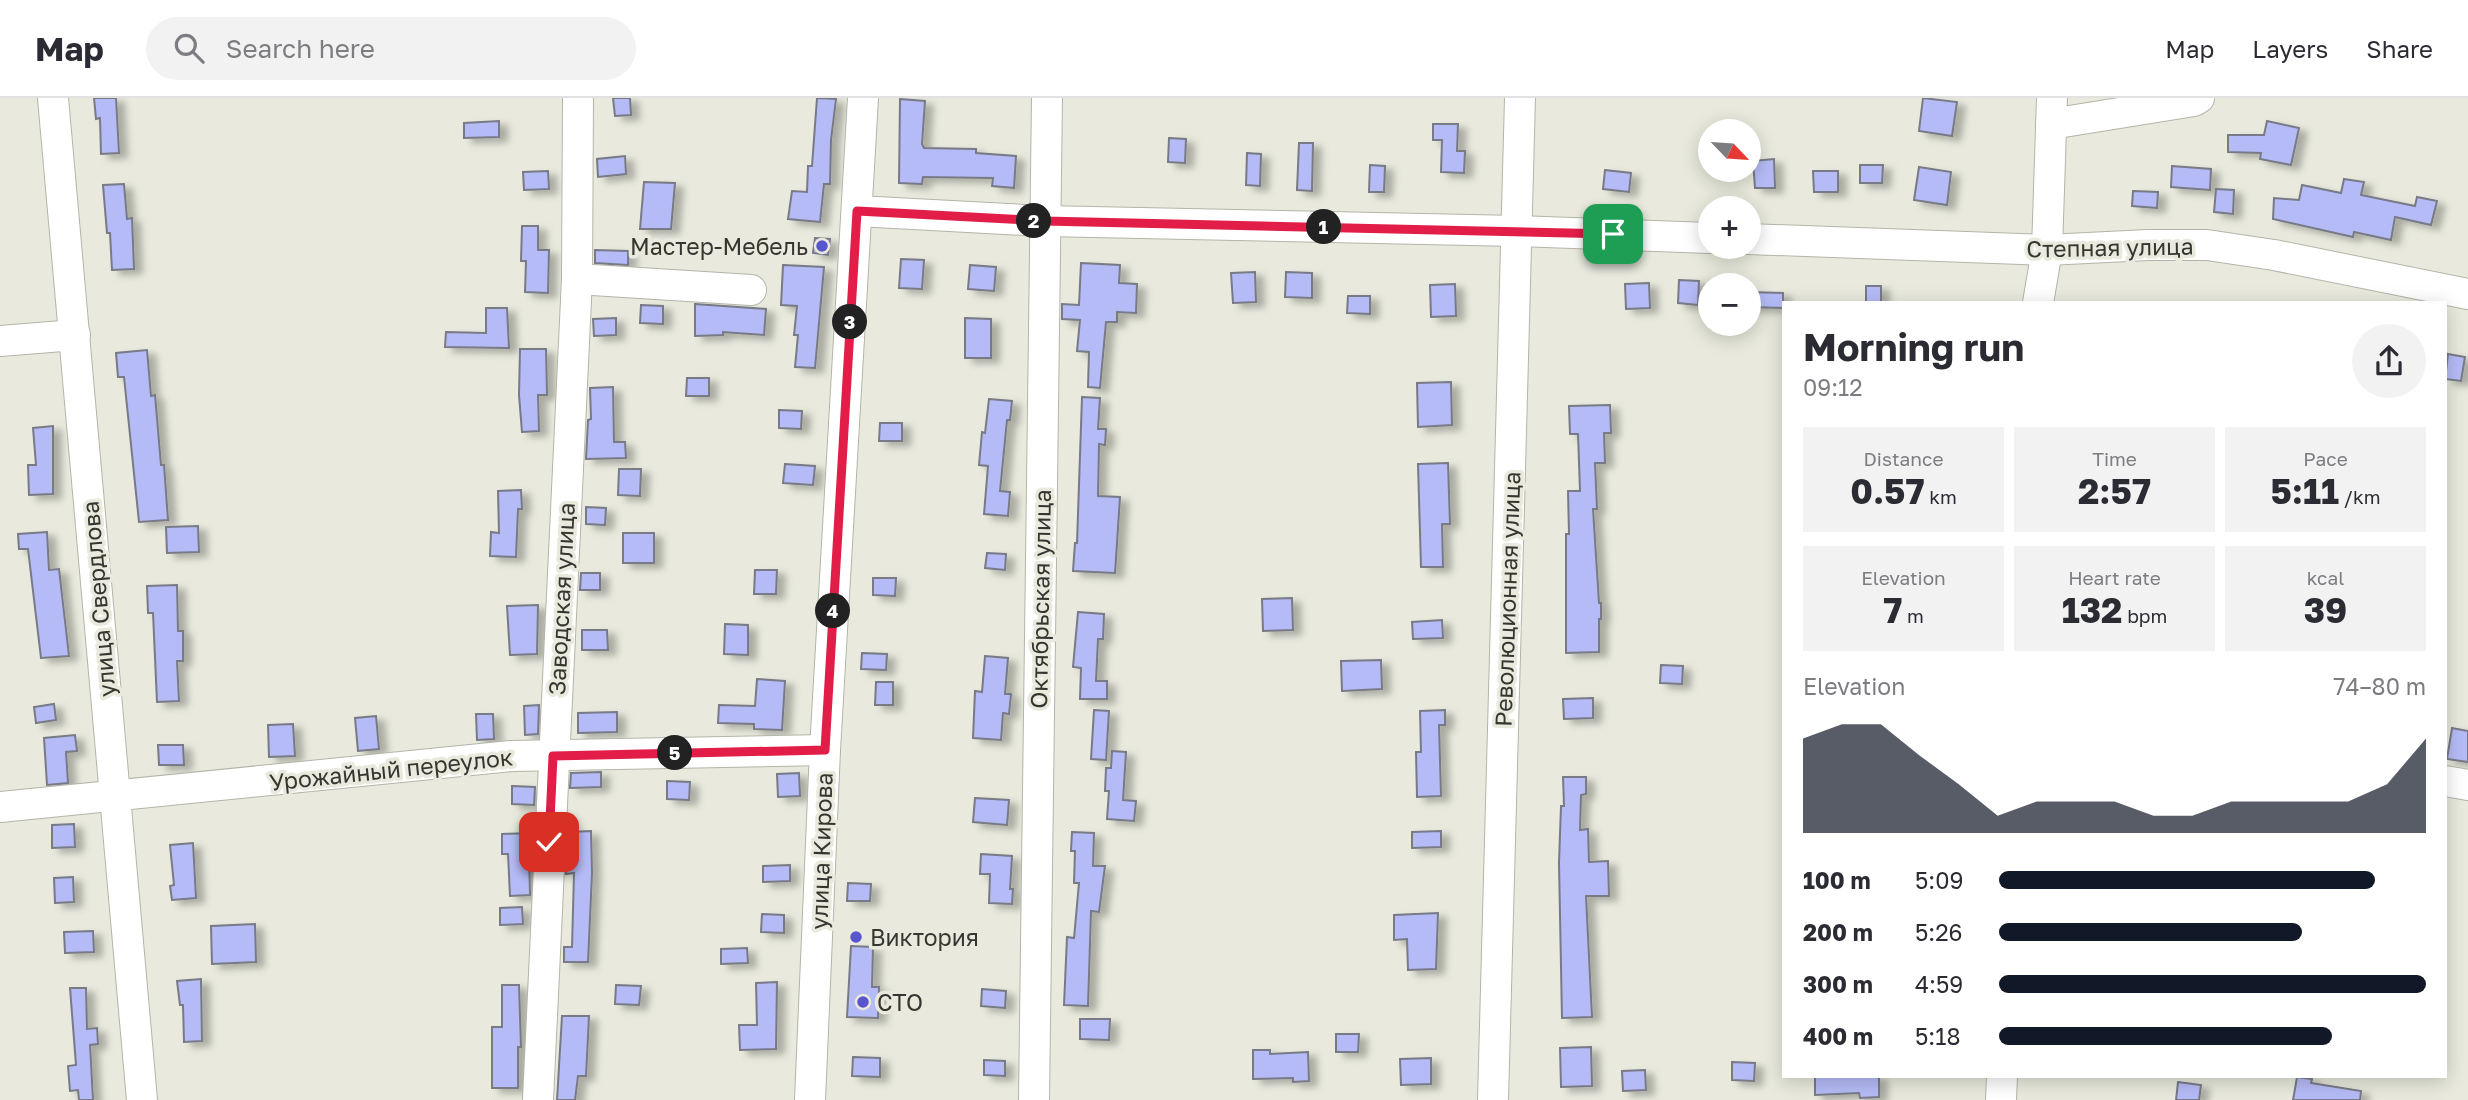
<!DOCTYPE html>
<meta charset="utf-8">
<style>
:root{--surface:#fff;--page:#f2f2f3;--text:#2b2b33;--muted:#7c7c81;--line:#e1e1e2;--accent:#111827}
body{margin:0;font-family:"Golos Text",sans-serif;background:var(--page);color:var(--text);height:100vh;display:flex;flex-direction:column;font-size:26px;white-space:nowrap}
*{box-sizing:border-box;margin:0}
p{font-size:23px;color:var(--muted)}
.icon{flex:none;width:38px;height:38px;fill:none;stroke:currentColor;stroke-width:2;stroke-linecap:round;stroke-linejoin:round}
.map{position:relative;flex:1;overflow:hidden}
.sheet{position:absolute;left:1782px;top:203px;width:665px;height:777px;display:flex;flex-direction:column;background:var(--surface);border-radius:0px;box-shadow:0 4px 18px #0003}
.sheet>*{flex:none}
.needle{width:46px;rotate:115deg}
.buttons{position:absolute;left:1698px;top:21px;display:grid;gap:14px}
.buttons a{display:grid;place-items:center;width:63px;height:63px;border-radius:50%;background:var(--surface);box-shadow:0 4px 18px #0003;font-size:35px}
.pin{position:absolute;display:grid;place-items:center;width:60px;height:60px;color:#fff;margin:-30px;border-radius:14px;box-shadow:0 4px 10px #0006}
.km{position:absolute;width:35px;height:35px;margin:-18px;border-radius:50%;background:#222;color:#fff;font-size:19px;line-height:35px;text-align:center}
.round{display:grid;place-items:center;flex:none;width:74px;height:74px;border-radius:37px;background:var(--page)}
.headline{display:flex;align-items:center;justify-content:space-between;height:119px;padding:0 21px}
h1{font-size:38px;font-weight:700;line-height:52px}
.figures{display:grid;grid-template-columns:repeat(3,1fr);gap:10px;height:119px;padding:7px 21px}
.figures div{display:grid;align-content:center;border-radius:0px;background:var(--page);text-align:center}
.figures b{font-size:35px;font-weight:700}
.figures small{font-size:19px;font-weight:400}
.figures p{font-size:19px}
.chart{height:196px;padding:14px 21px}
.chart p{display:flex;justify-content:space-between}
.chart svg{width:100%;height:126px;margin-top:7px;fill:var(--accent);opacity:.7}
ul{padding:0 21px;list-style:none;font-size:23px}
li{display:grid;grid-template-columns:112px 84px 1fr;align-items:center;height:52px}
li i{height:18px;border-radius:9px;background:var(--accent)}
header{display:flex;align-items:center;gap:42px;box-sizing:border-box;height:98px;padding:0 35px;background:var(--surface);border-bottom:2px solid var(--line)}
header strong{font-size:33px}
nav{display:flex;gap:38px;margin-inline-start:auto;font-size:24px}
.search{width:490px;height:63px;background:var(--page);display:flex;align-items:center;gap:18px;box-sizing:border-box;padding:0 24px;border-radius:38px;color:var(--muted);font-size:26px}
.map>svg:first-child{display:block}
.building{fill:#b5bbf6;stroke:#787a86;stroke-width:2;filter:url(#shadow)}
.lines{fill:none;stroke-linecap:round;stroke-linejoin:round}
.minor-casing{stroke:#b4b5a8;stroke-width:32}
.minor{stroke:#fff;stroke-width:30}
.route-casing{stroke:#fff;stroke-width:14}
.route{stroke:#e11d48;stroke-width:9}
.poi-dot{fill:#5955cd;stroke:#e9eadd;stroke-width:2.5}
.labels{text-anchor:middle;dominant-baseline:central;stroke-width:7;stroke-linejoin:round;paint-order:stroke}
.poi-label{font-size:23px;fill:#363631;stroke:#e9eadd;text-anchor:start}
.street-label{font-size:23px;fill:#363631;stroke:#e9eadd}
</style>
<header>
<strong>Map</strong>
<div class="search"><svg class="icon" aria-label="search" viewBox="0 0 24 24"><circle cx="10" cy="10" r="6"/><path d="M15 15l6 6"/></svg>Search here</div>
<nav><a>Map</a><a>Layers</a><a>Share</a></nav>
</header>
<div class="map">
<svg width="2468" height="1002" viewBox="0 0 2468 1002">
<defs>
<filter id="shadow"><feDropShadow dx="8" dy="4.5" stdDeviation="3.5" flood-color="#0004"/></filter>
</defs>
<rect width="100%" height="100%" fill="#e9eadd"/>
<g class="building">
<polygon points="94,0 116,0 119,55 101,56 100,20 96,21"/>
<polygon points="613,0 630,0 631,17 615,18"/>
<polygon points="817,0 836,1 831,42 830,86 824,86 820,124 788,121 792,93 807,94 808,68 812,68"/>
<polygon points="1923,0 1957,4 1952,38 1919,33"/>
<polygon points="900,1 925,3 922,46 924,50 976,51 976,55 1016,58 1014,90 992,88 993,80 923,79 922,86 899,85"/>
<polygon points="499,23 499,39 464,40 464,25"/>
<polygon points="2267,23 2299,30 2291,67 2260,61 2261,55 2228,54 2228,37 2264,37"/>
<polygon points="1433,26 1458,26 1457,53 1465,53 1464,75 1441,74 1442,42 1433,42"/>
<polygon points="1169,40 1186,41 1185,65 1168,64"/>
<polygon points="1299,45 1313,45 1312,93 1297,92"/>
<polygon points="1247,55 1261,56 1260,88 1246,87"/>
<polygon points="625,58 626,76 598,79 597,61"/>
<polygon points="1774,61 1775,90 1755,90 1753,63"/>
<polygon points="1370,67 1385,68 1384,94 1369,94"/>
<polygon points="1860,67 1883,67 1882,85 1860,85"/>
<polygon points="2172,68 2211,71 2210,92 2171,89"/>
<polygon points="1919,69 1951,74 1947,107 1914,102"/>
<polygon points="1605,72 1631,75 1629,94 1603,91"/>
<polygon points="548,73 549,91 524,92 523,74"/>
<polygon points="1813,73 1838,73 1838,94 1814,94"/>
<polygon points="2344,81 2364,84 2361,97 2415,108 2417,99 2437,103 2431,127 2395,119 2391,142 2354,134 2353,139 2273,121 2274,100 2299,102 2302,87 2341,95"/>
<polygon points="644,84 675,85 671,131 640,131"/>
<polygon points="124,86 127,121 132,120 134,171 112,172 110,135 107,135 103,87"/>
<polygon points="2216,91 2234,92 2233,116 2214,114"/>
<polygon points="2133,93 2158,94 2157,110 2132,108"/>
<polygon points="522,128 538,128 538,152 549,152 548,195 525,194 526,163 521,163"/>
<polygon points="815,140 830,141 828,157 813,155"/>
<polygon points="595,152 628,153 628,167 595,165"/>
<polygon points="901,161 924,162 922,191 899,190"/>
<polygon points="1081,165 1120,167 1119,185 1137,186 1136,215 1117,214 1117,224 1106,224 1100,290 1088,289 1089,254 1077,253 1080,222 1062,221 1062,206 1079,207"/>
<polygon points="783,167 824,169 815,270 795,269 798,237 794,237 797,208 781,207"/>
<polygon points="970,167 996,169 994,193 968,191"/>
<polygon points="1255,174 1256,204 1233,205 1231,175"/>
<polygon points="1286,174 1312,175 1312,200 1285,199"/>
<polygon points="1679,182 1699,183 1698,207 1678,205"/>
<polygon points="1649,185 1650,210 1626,211 1625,186"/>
<polygon points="1455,186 1456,218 1431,219 1430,187"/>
<rect x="1866" y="188" width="15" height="17"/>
<polygon points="1748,194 1783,195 1783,210 1748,209"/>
<polygon points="1348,198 1370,198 1370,216 1347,215"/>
<polygon points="695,206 766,211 764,237 723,234 723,237 695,238"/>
<polygon points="641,207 663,208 663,226 640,225"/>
<polygon points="486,210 507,210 509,250 445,249 446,234 486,235"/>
<polygon points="616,220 616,237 594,238 593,221"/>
<polygon points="965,220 991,221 991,260 965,260"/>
<polygon points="520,251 546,251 547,297 538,297 539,333 522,334 519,297"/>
<polygon points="147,252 151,298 155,297 161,367 164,367 168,422 139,424 124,279 118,279 116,255"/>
<polygon points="2448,256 2465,259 2461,283 2445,281"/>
<polygon points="687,280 709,280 709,298 686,298"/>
<polygon points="1451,284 1452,327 1418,329 1417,285"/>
<polygon points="613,289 614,344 625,344 626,360 586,361 588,322 591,321 590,290"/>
<polygon points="1082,299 1100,300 1098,331 1106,331 1105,347 1099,346 1098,398 1120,399 1115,475 1073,473 1075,445 1077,445"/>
<polygon points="989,301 1012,303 1010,322 1007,322 1000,393 1010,394 1008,418 984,416 988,368 979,367 982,334 985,335"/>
<polygon points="1610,307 1611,335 1604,335 1605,365 1595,365 1597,411 1593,411 1599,505 1601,505 1601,521 1599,521 1599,554 1566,555 1566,436 1569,436 1568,393 1580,393 1578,336 1570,336 1569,308"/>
<polygon points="779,312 802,313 801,331 779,330"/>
<polygon points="880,325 902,325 902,343 879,343"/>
<polygon points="53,328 53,396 29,397 28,367 36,367 33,330"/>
<polygon points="1448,365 1450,426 1442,426 1443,469 1421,469 1418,366"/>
<polygon points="785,366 815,368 813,387 783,385"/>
<polygon points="619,371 641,371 640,398 618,397"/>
<polygon points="521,392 522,411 518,411 516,459 490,458 491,434 499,435 498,393"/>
<polygon points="586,409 606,410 605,427 586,426"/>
<polygon points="198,428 199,454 167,455 166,429"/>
<polygon points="47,434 49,472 59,471 69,558 41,560 28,451 19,451 18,436"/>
<rect x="623" y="435" width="31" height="30"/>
<polygon points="987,455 1006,456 1005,472 985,470"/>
<polygon points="755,472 777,472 776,496 754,496"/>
<polygon points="581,475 600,475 600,492 580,492"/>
<polygon points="873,480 896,480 895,498 873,497"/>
<polygon points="177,487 178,533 183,533 183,563 177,563 179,603 157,604 153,515 148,515 147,488"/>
<polygon points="1292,500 1293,532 1263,533 1262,501"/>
<polygon points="538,507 537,556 510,557 507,508"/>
<polygon points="1078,514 1104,516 1103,541 1098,541 1096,583 1107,583 1107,601 1080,601 1081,570 1073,569"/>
<polygon points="1442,522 1443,540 1413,541 1412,524"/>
<polygon points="725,526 748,527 748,557 724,556"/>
<polygon points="582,532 607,532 608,552 582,552"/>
<polygon points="862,555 887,556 886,572 861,571"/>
<polygon points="985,558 1008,560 1005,596 1011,596 1009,616 1003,615 1001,642 973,640 975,593 982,594"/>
<polygon points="1381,562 1382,591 1342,593 1341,563"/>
<polygon points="1661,567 1683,568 1682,586 1660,585"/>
<polygon points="757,581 785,583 782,632 754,631 754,626 718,625 719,607 755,608"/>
<polygon points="876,584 893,584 893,607 875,607"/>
<polygon points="1593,600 1593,620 1564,621 1563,601"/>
<polygon points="54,606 56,622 36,625 34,609"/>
<polygon points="539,607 538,636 525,637 524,608"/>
<polygon points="1094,612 1109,613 1106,662 1091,661"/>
<polygon points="1445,612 1445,627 1439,627 1441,698 1417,699 1416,654 1421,654 1420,613"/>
<polygon points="617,614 617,634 578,635 578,615"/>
<polygon points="476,616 493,616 494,641 477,642"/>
<polygon points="376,618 379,651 358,653 355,620"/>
<polygon points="293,626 295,658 269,659 268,627"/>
<polygon points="2452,630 2468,633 2468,664 2447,661"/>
<polygon points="75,637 77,653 66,654 68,685 47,687 44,640"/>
<polygon points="158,647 183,647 184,667 159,667"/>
<polygon points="1112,653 1126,654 1123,702 1136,703 1134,723 1107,721 1109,693 1105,693 1106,670 1111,670"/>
<polygon points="601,674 601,689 570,690 571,675"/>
<polygon points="799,675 800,698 778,699 777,676"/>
<polygon points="1563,679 1586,679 1586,696 1581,697 1580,732 1588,731 1589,764 1608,763 1609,798 1586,798 1592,919 1562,920 1559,765 1561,708 1564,708"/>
<polygon points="667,683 690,684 689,702 667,701"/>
<polygon points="512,688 535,689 534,707 512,706"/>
<polygon points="975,700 1009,702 1007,727 973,724"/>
<polygon points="74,726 75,749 52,750 52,727"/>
<polygon points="591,733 592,775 588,864 564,864 564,849 572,849 574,775 566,776 568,734"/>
<polygon points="1441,733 1441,749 1412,750 1412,734"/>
<polygon points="1072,734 1094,735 1093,768 1105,768 1099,814 1091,813 1088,908 1064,907 1067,839 1074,840 1079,785 1074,785 1075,753 1071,753"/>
<polygon points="533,735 532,755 529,755 530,797 510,798 508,756 502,756 502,736"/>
<polygon points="193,745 196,800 172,802 170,788 174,787 170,747"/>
<polygon points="981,756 1012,758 1010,791 1013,791 1012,806 989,805 990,776 980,776"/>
<polygon points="790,767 790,783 763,784 763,768"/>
<polygon points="73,779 74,804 55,805 54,780"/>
<polygon points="848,785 871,786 870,803 847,803"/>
<polygon points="522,809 523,826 500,827 500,810"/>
<polygon points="1438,815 1436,871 1408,872 1407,841 1394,842 1394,817"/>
<polygon points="762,816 784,817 784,835 761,834"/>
<polygon points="255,826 256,864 212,866 211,828"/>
<polygon points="93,833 94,854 65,855 64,834"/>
<polygon points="851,848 873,849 872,889 879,889 878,920 847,919"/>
<polygon points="747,850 748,865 721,866 721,851"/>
<polygon points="201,881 202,943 184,944 183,907 180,907 177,883"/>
<polygon points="777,884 776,951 740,952 739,927 757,927 756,885"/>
<polygon points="502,887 519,887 521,949 518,949 518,990 492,990 492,929 502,929"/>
<polygon points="616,887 641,888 639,907 615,906"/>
<polygon points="70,890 86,890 87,931 97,930 98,946 90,947 93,1002 79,1002 78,992 70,993 68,968 76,967"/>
<polygon points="982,891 1006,893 1005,910 981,908"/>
<polygon points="562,918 589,918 586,978 578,978 575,1002 557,1002"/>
<polygon points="1080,921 1110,921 1109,942 1080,941"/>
<polygon points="1336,936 1359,936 1358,954 1336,954"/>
<polygon points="1591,949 1592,988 1561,989 1560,950"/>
<polygon points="1253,952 1270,952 1270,956 1308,954 1309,983 1293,984 1293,980 1253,981"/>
<polygon points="853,959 880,960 880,979 852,978"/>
<polygon points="1431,960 1431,986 1401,987 1400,961"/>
<polygon points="984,962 1005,963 1005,978 984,977"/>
<polygon points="1732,964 1755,965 1754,983 1732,982"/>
<polygon points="1645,972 1646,992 1623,993 1622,973"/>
<polygon points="1815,978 1879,978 1879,999 1860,1000 1859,995 1815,997"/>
<polygon points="2297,979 2312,981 2311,985 2361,993 2360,1002 2293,1002"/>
<polygon points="2178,984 2201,987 2199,1002 2176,1002"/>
</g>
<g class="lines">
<defs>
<g id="minor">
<polyline points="53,0 142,1002"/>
<polyline points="2051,26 2194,3 2199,0"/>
<polyline points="857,113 1044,123 1517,133 1710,140"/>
<polyline points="1748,141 2047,152 2148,147 2207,147 2274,157 2468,196"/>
<polyline points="577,181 751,192"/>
<polyline points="2038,205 2047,152 2052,0"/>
<polyline points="0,243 75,237"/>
<polyline points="2445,683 2468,687"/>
<polyline points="0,709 511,658 825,652"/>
<polyline points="538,1002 577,181 578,0"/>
<polyline points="810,1002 825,652 863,0"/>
<polyline points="1034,1002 1047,0"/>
<polyline points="1493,1002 1520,0"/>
<polyline points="2001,1002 2002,978"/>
</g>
</defs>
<use href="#minor" class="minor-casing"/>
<use href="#minor" class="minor"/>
</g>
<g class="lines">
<defs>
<polyline id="route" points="549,744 553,658 825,652 857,113 1044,123 1613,136"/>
</defs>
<use href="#route" class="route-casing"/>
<use href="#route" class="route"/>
</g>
<g class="poi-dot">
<circle cx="822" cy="148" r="7"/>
<circle cx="856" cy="839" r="7"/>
<circle cx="863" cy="904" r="7"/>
</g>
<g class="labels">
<g class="poi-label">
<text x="808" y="148" text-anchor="end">Мастер-Мебель</text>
<text x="870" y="839">Виктория</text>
<text x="877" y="904">СТО</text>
</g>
<g class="street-label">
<text transform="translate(2110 149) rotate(-1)">Степная улица</text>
<text transform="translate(98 501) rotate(-95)">улица Свердлова</text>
<text transform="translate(561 501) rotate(-87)">Заводская улица</text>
<text transform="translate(1040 501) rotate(-89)">Октябрьская улица</text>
<text transform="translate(1507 501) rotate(-88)">Революционная улица</text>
<text transform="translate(391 671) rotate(-6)">Урожайный переулок</text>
<text transform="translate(821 753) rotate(-88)">улица Кирова</text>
</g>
</g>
</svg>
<div class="buttons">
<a><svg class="needle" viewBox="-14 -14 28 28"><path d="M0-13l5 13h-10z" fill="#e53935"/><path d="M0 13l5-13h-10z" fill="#7c7c81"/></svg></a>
<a>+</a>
<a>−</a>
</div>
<div class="pin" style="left:1613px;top:136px;background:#1e9e55"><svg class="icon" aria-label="arrive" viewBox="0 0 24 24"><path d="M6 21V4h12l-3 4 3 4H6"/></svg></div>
<div class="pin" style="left:549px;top:744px;background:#d93025"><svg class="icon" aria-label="check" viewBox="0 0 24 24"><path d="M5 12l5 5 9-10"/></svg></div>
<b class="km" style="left:1324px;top:129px">1</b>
<b class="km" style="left:1034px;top:123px">2</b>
<b class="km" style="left:850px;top:224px">3</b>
<b class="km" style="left:833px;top:513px">4</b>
<b class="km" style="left:675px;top:655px">5</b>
<section class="sheet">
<div class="headline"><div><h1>Morning run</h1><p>09:12</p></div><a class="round"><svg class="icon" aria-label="share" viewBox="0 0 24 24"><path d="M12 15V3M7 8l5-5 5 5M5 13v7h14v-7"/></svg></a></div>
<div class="figures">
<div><p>Distance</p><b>0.57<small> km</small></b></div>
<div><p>Time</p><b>2:57</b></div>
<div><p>Pace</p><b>5:11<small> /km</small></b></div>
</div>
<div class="figures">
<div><p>Elevation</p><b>7<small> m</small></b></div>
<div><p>Heart rate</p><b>132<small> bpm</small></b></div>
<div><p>kcal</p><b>39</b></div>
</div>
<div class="chart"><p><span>Elevation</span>74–80 m</p>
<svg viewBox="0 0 160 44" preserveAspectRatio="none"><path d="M0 44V11L10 6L20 6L30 17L40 27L50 38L60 33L70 33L80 33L90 38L100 38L110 33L120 33L130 33L140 33L150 27L160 11V44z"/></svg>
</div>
<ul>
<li><b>100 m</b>5:09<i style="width:88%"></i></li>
<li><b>200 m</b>5:26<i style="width:71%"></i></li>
<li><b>300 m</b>4:59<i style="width:100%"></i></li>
<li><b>400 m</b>5:18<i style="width:78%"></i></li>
</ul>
</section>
</div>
